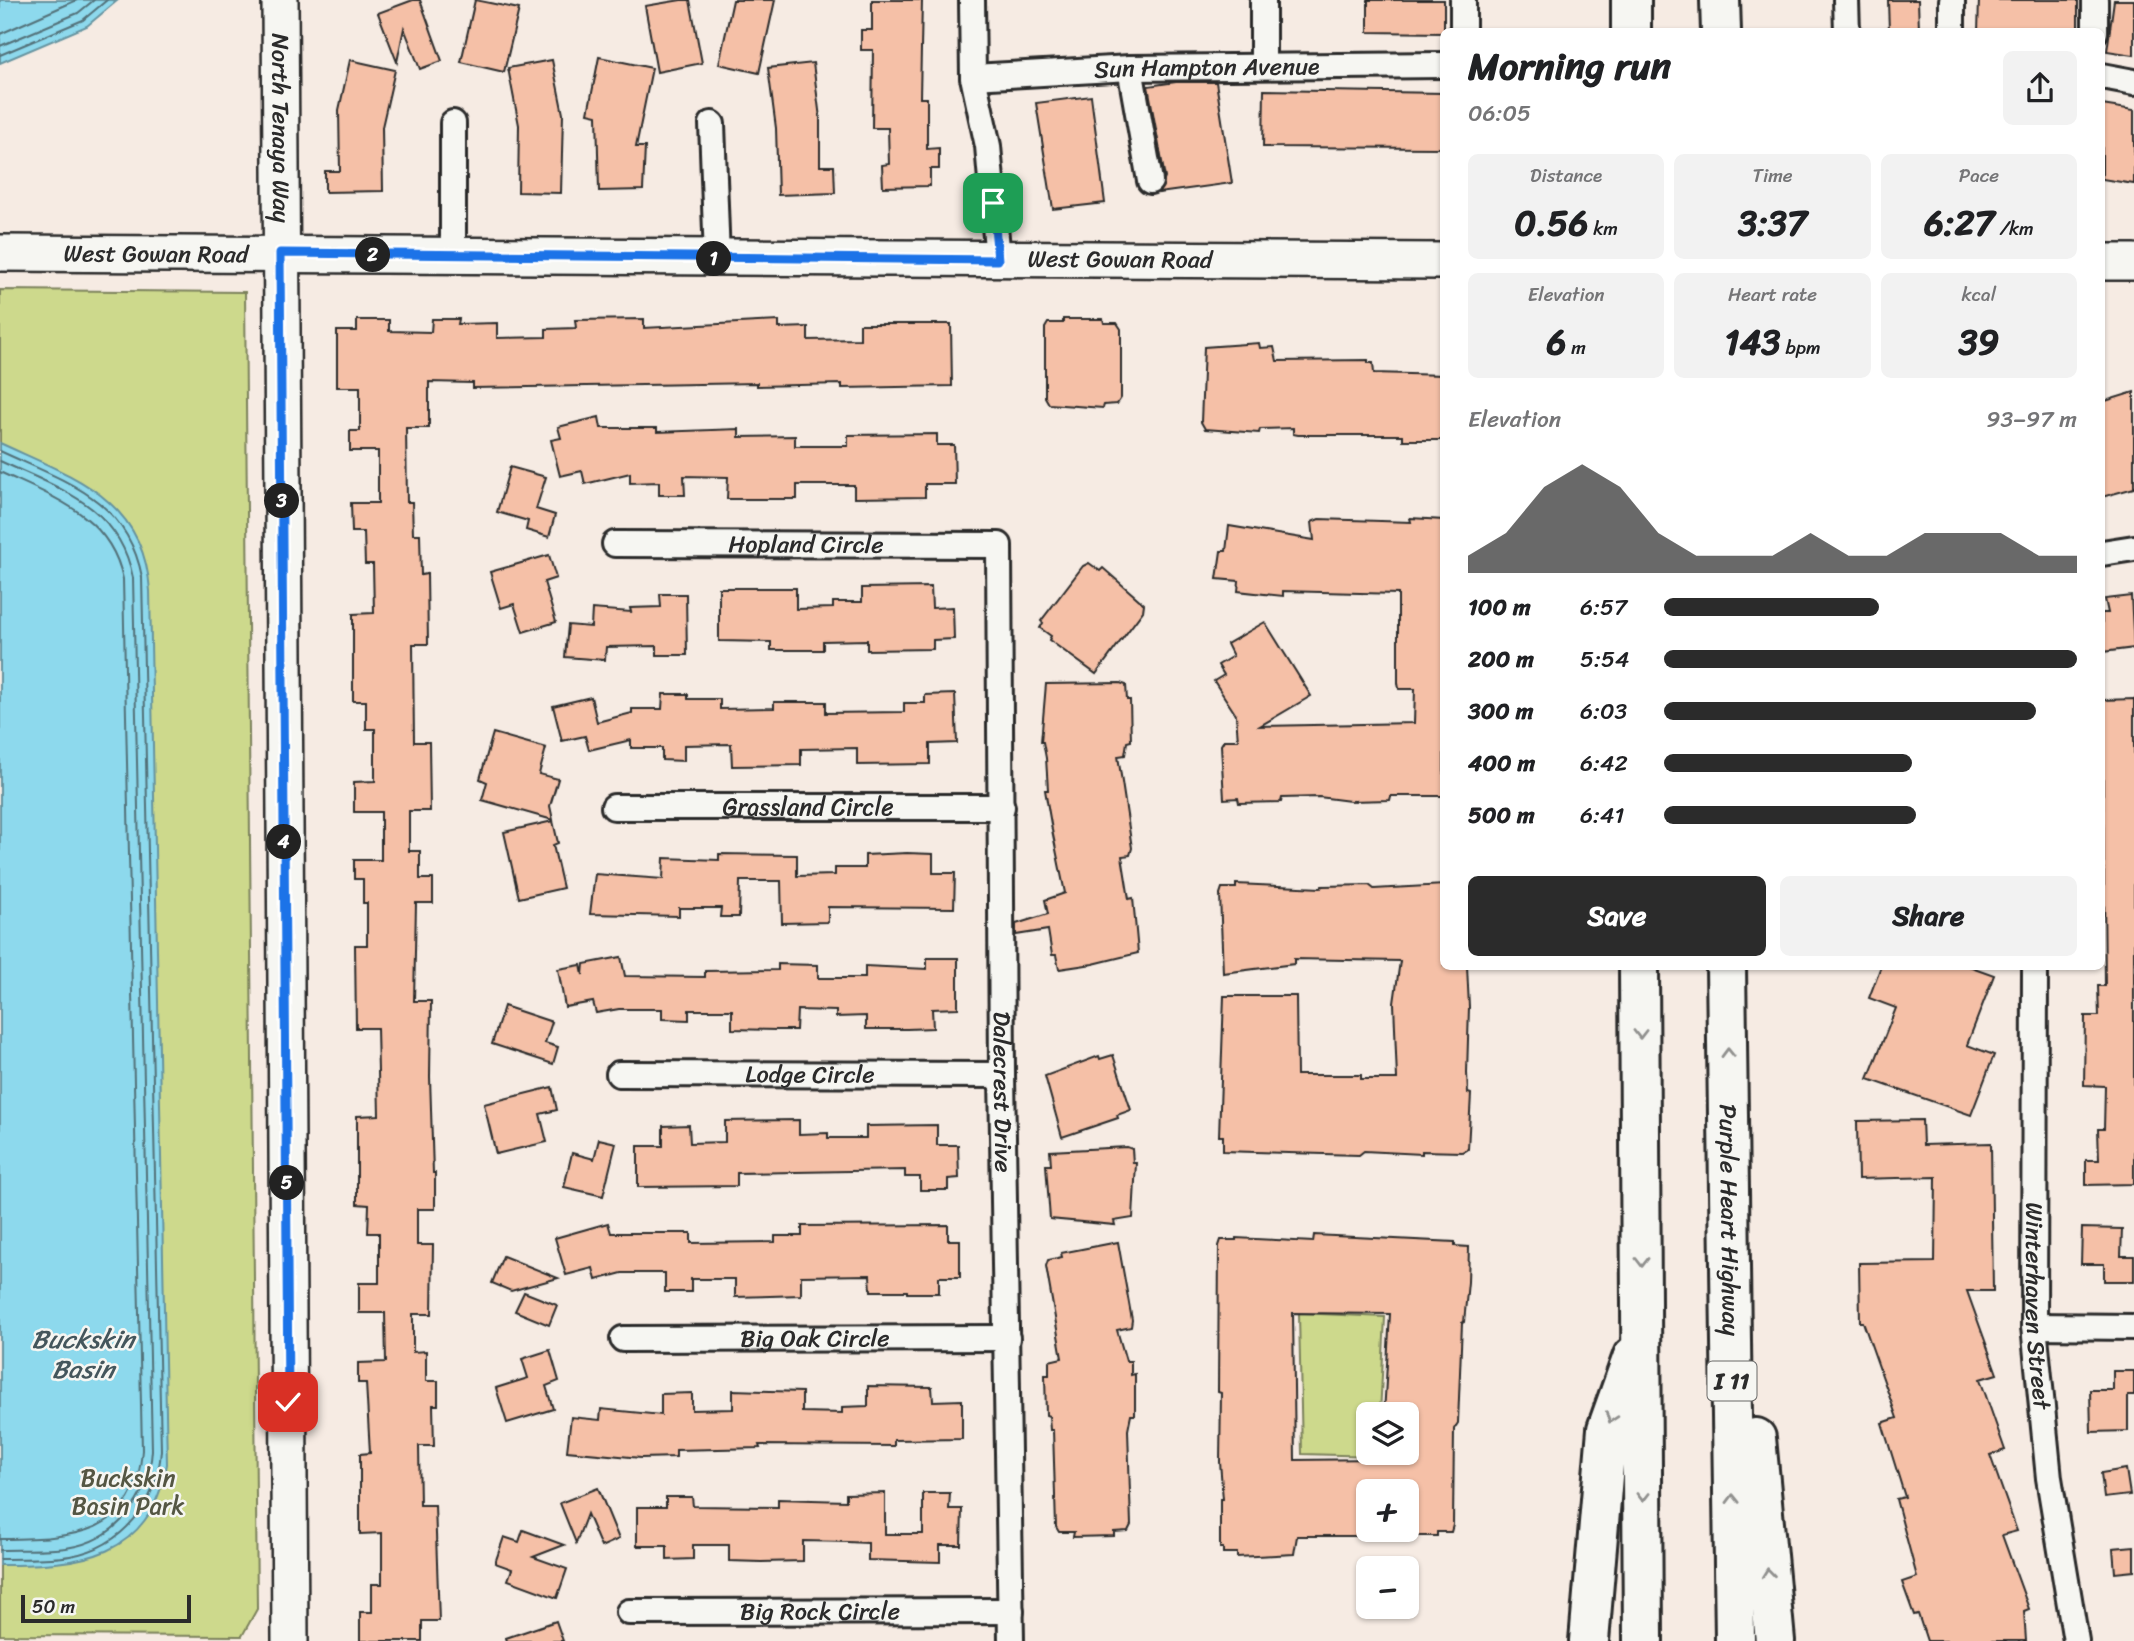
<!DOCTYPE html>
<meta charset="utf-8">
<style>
:root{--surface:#fff;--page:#f2f2f2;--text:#202124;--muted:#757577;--accent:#2b2b2b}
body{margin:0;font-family:Sriracha,sans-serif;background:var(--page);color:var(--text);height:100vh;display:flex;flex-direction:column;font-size:26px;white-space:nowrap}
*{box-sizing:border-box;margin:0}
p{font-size:23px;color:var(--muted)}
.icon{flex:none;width:38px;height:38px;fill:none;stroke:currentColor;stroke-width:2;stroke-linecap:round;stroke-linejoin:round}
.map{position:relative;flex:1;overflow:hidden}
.details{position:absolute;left:1440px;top:28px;width:665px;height:942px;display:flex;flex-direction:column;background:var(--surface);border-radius:10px;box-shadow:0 2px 5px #0004}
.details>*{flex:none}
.tools{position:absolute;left:1356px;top:1402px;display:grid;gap:14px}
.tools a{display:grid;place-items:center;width:63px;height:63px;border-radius:10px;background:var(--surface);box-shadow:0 2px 5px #0004;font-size:35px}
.scale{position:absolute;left:21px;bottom:18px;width:170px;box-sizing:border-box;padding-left:7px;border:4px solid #2b2b2b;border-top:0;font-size:19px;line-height:24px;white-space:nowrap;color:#2b2b2b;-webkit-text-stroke:5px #f6f6f2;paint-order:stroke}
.pin{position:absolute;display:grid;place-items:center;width:60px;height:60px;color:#fff;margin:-30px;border-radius:14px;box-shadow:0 4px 10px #0006}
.km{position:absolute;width:35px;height:35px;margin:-18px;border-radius:50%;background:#222;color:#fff;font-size:19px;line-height:35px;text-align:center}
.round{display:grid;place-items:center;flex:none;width:74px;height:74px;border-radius:10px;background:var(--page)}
.head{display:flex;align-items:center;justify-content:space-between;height:119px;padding:0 28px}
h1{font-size:38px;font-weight:800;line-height:52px}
.stats{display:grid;grid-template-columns:repeat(3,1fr);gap:10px;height:119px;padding:7px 28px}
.stats div{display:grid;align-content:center;border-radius:10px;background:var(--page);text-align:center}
.stats b{font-size:35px;font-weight:800}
.stats small{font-size:19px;font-weight:400}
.stats p{font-size:19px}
.chart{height:196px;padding:14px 28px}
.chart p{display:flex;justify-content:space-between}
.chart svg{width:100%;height:126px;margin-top:7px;fill:var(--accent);opacity:.7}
.cta{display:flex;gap:14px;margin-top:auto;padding:14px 28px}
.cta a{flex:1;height:80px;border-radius:10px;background:var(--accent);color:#fff;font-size:28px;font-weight:800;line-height:80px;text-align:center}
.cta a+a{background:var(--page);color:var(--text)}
ul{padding:0 28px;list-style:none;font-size:23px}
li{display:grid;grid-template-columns:112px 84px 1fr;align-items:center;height:52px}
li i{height:18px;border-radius:9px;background:var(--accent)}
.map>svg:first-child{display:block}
.green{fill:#cdd98c;stroke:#7c825c;stroke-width:2}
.water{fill:#8dd9ed;stroke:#66939f;stroke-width:2}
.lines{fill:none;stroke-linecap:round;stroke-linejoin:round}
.shore{stroke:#527179;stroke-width:2}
.building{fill:#f5c0a7;stroke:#2b2b2b;stroke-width:2;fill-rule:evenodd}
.street-casing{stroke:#2b2b2b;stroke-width:30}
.secondary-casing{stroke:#2b2b2b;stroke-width:40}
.highway-casing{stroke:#2b2b2b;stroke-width:44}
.street{stroke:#f6f6f2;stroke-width:24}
.secondary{stroke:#f6f6f2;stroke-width:35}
.highway{stroke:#f6f6f2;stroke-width:38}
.oneway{stroke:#90908e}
.route-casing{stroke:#fff;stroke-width:14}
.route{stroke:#1a73e8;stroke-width:9}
.labels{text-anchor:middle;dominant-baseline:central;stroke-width:5;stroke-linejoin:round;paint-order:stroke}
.shield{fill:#f6f6f2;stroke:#686867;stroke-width:2}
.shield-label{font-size:23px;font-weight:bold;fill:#2b2b2b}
.street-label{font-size:24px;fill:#2b2b2b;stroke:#f6f6f2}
.park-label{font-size:24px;fill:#545643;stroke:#f6f6f2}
.water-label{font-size:26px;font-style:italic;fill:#44565c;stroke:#f6f6f2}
</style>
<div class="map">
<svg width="2134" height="1641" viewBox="0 0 2134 1641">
<rect width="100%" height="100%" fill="#f6ebe3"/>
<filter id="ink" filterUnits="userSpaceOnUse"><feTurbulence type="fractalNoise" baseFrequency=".0143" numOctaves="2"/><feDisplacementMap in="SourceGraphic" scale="14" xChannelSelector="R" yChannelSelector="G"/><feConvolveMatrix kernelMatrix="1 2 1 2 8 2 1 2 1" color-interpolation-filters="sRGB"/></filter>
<g filter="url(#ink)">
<g class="green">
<polygon points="0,290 245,292 257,1609 242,1636 0,1635"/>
<polygon points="1299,1313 1385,1317 1380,1414 1368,1414 1368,1452 1377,1453 1377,1456 1302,1454"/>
</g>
<g class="water">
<polygon points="0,0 118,0 87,26 0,63"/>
<path d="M0,443c73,34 144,55 150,148l17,873c-18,96 -86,101 -167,101z"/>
</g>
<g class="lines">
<g class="shore">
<polyline points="0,34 77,0"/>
<polyline points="0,46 78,13 94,0"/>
<polyline points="0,55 83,20 107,0"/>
<path d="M0,451c64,30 127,47 142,126l19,873c-3,52 -38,97 -91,106 -23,4 -47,2 -70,3"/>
<path d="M0,461c60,28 119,44 133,117l19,872c-3,49 -36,91 -86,98 -22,3 -44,1 -66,2"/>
<path d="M0,472c53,25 110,43 123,107l19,871c-6,88 -73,88 -142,89"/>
</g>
</g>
<g class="building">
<polygon points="413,0 420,0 442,61 420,69 404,28 397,62 378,13"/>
<polygon points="475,0 519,9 504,72 461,62"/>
<polygon points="681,0 690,0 702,63 657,72 645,6"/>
<polygon points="733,0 775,0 759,73 719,64"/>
<polygon points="872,0 922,0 920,98 927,98 927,149 939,148 939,169 930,169 930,186 883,187 882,165 889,164 888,128 872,128 873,50 861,50 861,30 872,30"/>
<polygon points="1368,0 1444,0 1444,33 1368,32"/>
<polygon points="1888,0 1918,0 1919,30 1889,31"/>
<polygon points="1979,0 2078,0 2078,32 1978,32"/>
<polygon points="2114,0 2134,0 2134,55 2107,51"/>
<polygon points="599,57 652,68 636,147 645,147 643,190 599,191 597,115 588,113"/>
<polygon points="350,60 395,70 382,127 383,191 325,192 325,171 340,171 339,110"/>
<polygon points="552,60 563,114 561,193 518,192 519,125 508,68"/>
<polygon points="813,63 820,118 820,166 834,166 835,193 778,195 776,128 768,68"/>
<polygon points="1176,82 1216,82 1232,183 1159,193 1165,178 1148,86"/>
<polygon points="1264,90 1444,93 1444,148 1263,147"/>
<polygon points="1091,96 1105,203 1053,209 1036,103"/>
<polygon points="2102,105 2134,110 2134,184 2102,179"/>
<polygon points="432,319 459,319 458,324 497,323 497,338 546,337 546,329 576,328 575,320 644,319 644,328 779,321 779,328 808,327 808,340 860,339 860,324 951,324 952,386 842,388 842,384 757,386 757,383 473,388 473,383 429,382 429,428 406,428 407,502 412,502 413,534 420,534 421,575 427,574 428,644 413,644 414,742 429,742 430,811 409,811 409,851 420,851 420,879 433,879 433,903 416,903 414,1001 431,1001 430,1077 433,1173 435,1173 435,1209 417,1209 417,1245 433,1245 432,1314 413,1314 413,1352 426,1351 426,1381 438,1381 438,1405 433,1405 434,1446 419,1446 420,1505 435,1505 439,1621 422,1621 422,1641 360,1641 360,1612 372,1612 372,1584 382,1584 382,1533 360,1534 360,1454 370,1453 366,1383 358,1383 358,1363 386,1362 385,1313 359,1313 359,1283 379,1283 379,1233 368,1233 369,1205 357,1204 357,1116 379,1115 377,1028 356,1028 355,945 367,945 367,903 363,903 363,879 354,879 354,860 381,860 381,812 354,812 354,782 375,781 375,729 366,729 366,701 353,701 353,614 374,613 373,564 365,564 364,532 352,532 351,503 378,503 378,451 350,451 350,431 360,431 360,387 337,387 337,331 357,331 357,320 389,320 389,331 431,332"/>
<polygon points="1063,319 1103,319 1104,323 1117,323 1121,329 1121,398 1117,404 1104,405 1103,408 1049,404 1045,397 1045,328 1048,323 1063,323"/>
<polygon points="1259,343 1260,348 1274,347 1277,361 1368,360 1368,363 1373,363 1374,373 1444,375 1444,440 1403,440 1403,435 1298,435 1293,434 1293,428 1260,429 1259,433 1205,429 1201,422 1204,347"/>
<polygon points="2134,392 2134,488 2102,497 2102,402"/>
<polygon points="599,417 601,428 657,428 657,432 739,429 739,437 795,436 795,446 848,446 848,435 937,434 937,445 954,445 955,484 925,484 925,497 854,498 854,485 797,485 797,499 727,499 728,477 684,476 685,495 659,495 659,482 630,483 630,473 585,484 582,471 560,476 551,440 561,438 558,427"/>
<polygon points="510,467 546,477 536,509 555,515 549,537 526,530 528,521 497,512"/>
<polygon points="1410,518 1444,520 1444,796 1391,796 1390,800 1350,801 1319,797 1282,798 1281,802 1239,803 1238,798 1224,799 1221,745 1224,740 1238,740 1236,715 1214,681 1224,675 1218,665 1233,656 1227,644 1265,622 1311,696 1260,726 1414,723 1415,689 1399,689 1398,683 1398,594 1283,591 1283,596 1238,591 1239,581 1217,579 1221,551 1226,551 1229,526 1314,540 1312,522 1319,519 1411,522"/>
<polygon points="549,555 556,578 544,582 556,622 523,632 514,604 501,608 490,572"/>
<polygon points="1089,563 1100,571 1103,568 1144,604 1143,611 1096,674 1049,640 1051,636 1040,628 1043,623 1041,621 1083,566"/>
<polygon points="931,587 932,608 953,607 954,639 933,640 933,649 867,650 867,640 823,641 823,650 771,650 771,642 719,641 719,588 796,588 796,609 833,608 833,602 862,602 862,588"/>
<polygon points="660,594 686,594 687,655 657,655 657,646 606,647 605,660 565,657 568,625 591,627 592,609 631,612 630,608 661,607"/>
<polygon points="2131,596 2134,648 2102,652 2102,613 2108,613 2105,599"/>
<polygon points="1120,683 1126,685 1127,700 1130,700 1131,741 1127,742 1125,755 1118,756 1132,848 1130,855 1122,856 1129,899 1133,898 1138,953 1093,964 1059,969 1056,955 1052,955 1048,930 1016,935 1016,924 1048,914 1045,900 1065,893 1052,830 1045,790 1048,790 1046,758 1043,742 1041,742 1046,684"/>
<polygon points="663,694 688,694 688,699 720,699 720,709 774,708 774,702 826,702 826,713 904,712 904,703 925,703 925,695 955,694 957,743 930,744 930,764 857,765 857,748 801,749 801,765 732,766 731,744 684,745 684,761 662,760 662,748 631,748 631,740 589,750 585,736 562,741 553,706 591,697 597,722 632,713 632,709 662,709"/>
<polygon points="2134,699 2134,1184 2086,1185 2086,1160 2099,1160 2098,1129 2104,1129 2105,1086 2084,1085 2085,1016 2099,1016 2098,986 2105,986 2102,700"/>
<polygon points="493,733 546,748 539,774 558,779 550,806 553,820 482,800 487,782 480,779"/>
<polygon points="553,821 558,843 553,845 563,888 519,898 504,832"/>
<polygon points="907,853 933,854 933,873 955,873 954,908 828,907 828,922 782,923 781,881 740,881 739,917 720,917 721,908 679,908 679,916 590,914 595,874 663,879 664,858 719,860 719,854 797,855 797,876 835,875 835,868 865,868 865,855"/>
<polygon points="1236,884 1321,888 1322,886 1369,885 1374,889 1444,885 1444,966 1467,966 1469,1007 1467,1073 1468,1093 1471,1094 1468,1149 1462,1152 1422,1151 1422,1154 1364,1151 1359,1155 1223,1151 1223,1136 1219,1136 1224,996 1296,996 1297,1075 1361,1075 1361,1079 1397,1079 1394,1003 1400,961 1294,959 1294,964 1223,973 1220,894 1222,888 1236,888"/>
<polygon points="621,957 625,976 705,977 705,971 778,970 778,964 818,965 818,978 865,978 865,966 927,969 927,958 958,958 958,1008 932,1009 933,1028 907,1029 866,1029 866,1016 836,1017 836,1011 797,1010 796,1030 777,1030 732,1029 732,1010 689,1010 689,1020 662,1019 662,1009 619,1009 596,1013 593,1002 565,1007 558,969 581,965 583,975 584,964"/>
<polygon points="1881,966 1969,966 1994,975 1967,1045 1994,1055 1971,1115 1868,1079 1896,1008 1869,998"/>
<polygon points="504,1006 552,1022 545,1043 558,1047 553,1064 492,1044"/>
<polygon points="1113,1055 1131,1110 1117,1115 1118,1118 1062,1137 1045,1076 1099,1056 1100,1059"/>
<polygon points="552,1087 557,1110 540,1114 547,1142 496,1154 484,1104"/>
<polygon points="799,1120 799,1134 828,1133 828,1138 866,1138 866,1126 937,1125 937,1145 958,1145 959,1178 948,1179 948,1190 920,1190 920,1177 905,1177 905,1170 737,1173 737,1186 638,1187 638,1146 663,1146 663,1126 689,1125 690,1143 725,1142 725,1121"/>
<polygon points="1922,1120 1923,1145 1991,1143 1993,1291 1967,1291 1997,1374 1980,1379 2005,1450 1990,1455 2017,1531 2002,1535 2029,1609 2024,1611 2026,1641 1927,1641 1918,1614 1914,1615 1902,1582 1917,1577 1896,1499 1905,1497 1882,1423 1897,1418 1863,1322 1860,1322 1859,1263 1935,1262 1936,1177 1858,1179 1857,1121"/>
<polygon points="599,1139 616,1143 603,1196 564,1187 572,1153 594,1159"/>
<polygon points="1127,1147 1132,1149 1133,1163 1136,1163 1133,1218 1114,1221 1115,1225 1050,1219 1046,1165 1051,1165 1050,1151"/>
<polygon points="608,1223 611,1233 691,1233 691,1243 775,1242 775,1236 802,1236 802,1226 948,1225 948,1240 960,1240 960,1277 939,1277 939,1293 907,1293 907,1291 871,1291 870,1275 801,1276 801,1295 735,1297 735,1279 691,1279 691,1292 665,1292 665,1273 622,1273 596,1280 593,1268 566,1275 555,1238"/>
<polygon points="2082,1228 2122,1229 2121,1256 2134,1256 2134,1281 2104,1281 2104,1264 2081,1264"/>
<path d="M1314,1235l141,7v4l14,1 -1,35 -4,40 -2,1 -4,100 -4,6 -1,96 -2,7h-14v4h-30v-45h-39v45h-71l-3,18 -57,3v-4h-14v-5h-3v-49h3l-3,-37 1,-69 -3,-1 1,-146 2,-6h15v-2l77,4zM1293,1313l97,1 -6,100h23v38h-26l-2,7 -84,1z"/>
<polygon points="1118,1242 1132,1320 1131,1327 1117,1330 1126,1361 1131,1361 1131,1375 1135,1374 1135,1415 1131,1415 1128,1430 1131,1525 1128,1531 1114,1532 1114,1536 1073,1537 1074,1532 1059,1532 1056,1527 1053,1430 1050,1430 1049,1416 1046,1415 1045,1375 1049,1375 1049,1361 1062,1358 1046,1266 1048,1260 1062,1257 1061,1253"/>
<polygon points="503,1256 558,1278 511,1291 492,1283"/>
<polygon points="524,1292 557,1305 549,1325 515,1311"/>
<polygon points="550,1350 559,1381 546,1386 553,1409 507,1423 496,1388 528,1378 522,1359"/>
<polygon points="2113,1371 2134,1371 2134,1395 2128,1395 2128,1431 2091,1432 2090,1390 2113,1390"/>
<polygon points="868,1386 932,1387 933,1401 962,1400 962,1439 894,1440 894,1446 759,1445 760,1448 676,1450 676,1457 641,1458 567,1451 571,1417 600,1420 601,1409 661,1415 661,1394 692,1393 692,1410 733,1409 733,1390 802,1392 802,1412 842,1413 842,1407 868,1406"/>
<polygon points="2126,1469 2130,1495 2104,1498 2101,1473"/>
<polygon points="598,1488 619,1539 601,1547 587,1514 576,1543 560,1503"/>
<polygon points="885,1493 885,1534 923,1534 923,1493 950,1493 949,1509 962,1509 961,1545 940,1545 940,1562 868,1560 868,1543 847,1542 803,1541 803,1561 761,1562 729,1561 729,1545 693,1545 693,1559 667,1560 667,1546 637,1546 637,1507 666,1507 666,1497 692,1497 693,1506 778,1507 778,1499 846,1501 846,1494"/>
<polygon points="523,1530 564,1545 533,1557 567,1569 557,1598 508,1580 512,1569 495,1563 504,1537 519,1542"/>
<polygon points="2134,1546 2134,1571 2115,1573 2113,1548"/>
<polygon points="556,1621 563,1641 507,1641 506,1638"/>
</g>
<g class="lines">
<defs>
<g id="street">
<polyline points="972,0 973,77 988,146 998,260"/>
<polyline points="1846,0 1847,32"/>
<polyline points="1463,32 1463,0"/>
<polyline points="1952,32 1952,0"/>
<polyline points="2095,32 2095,0"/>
<polyline points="1263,64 1263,0"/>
<polyline points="1130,68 1150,181"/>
<polyline points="2102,76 2134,82"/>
<path id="s1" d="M973,77l157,-9 314,-3"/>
<polyline points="453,123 453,257"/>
<polyline points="712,124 717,259"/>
<path id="s2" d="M615,544l384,1 3,530 9,566"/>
<polyline points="2102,553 2134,548"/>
<path id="s3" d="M614,807h388"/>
<path id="s4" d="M2035,966l-1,360 15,152 27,163"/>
<path id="s5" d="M619,1074l383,1"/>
<polyline points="2034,1326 2134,1327"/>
<path id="s6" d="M623,1339l384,-1"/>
<path id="s7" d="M629,1612l382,-1"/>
</g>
<g id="secondary">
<path id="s8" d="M280,0l10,1641"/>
<path id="s9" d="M0,253l1444,8"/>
<polyline points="2102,262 2134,262"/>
</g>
<g id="highway">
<polyline points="1631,0 1631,32"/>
<polyline points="1720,0 1721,32"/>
<polyline points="1639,966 1643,1641"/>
<path id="s10" d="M1726,966l9,675"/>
<polyline points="1756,1438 1775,1641"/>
<polyline points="1589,1641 1607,1429 1633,1356"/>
</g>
</defs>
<use href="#street" class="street-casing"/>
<use href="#secondary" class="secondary-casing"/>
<use href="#highway" class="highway-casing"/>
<use href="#street" class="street"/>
<use href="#secondary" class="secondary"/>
<use href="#highway" class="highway"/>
</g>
<defs><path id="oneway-chevron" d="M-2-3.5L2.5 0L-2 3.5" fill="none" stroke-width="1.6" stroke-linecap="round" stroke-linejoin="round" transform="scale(1.75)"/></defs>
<g class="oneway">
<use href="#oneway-chevron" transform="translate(1640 1034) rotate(90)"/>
<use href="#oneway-chevron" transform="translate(1728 1053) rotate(-91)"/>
<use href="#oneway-chevron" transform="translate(1642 1262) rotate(90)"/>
<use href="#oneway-chevron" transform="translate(1611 1418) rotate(109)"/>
<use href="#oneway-chevron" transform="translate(1643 1497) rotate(90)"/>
<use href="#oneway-chevron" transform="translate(1733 1499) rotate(-91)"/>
<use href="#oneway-chevron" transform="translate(1768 1573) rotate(-96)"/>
</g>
</g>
<g class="lines" filter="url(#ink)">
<defs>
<polyline id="route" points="288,1402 280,253 998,260 993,203"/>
</defs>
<use href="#route" class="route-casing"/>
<use href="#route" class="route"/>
</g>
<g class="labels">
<rect class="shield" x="1707.5" y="1361.5" width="49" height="39" rx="5"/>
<g class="shield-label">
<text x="1732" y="1381">I 11</text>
</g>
<g class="street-label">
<text stroke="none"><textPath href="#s1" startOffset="234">Sun Hampton Avenue</textPath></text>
<text stroke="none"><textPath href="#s8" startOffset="128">North Tenaya Way</textPath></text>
<text stroke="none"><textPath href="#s9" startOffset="156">West Gowan Road</textPath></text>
<text stroke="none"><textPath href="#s9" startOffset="1120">West Gowan Road</textPath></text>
<text stroke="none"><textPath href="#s2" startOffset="191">Hopland Circle</textPath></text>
<text stroke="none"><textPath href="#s3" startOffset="194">Grassland Circle</textPath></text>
<text stroke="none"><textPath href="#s5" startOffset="191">Lodge Circle</textPath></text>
<text stroke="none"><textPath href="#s2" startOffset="931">Dalecrest Drive</textPath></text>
<text stroke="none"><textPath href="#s10" startOffset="254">Purple Heart Highway</textPath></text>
<text stroke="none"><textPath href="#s4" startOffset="340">Winterhaven Street</textPath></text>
<text stroke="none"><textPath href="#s6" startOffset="192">Big Oak Circle</textPath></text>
<text stroke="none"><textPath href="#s7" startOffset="191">Big Rock Circle</textPath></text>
</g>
<g class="park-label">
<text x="128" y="1478">Buckskin<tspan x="128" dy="28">Basin Park</tspan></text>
</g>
<g class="water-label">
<text x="83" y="1339">Buckskin<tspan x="83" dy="30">Basin</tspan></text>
</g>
</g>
</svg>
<div class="tools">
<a><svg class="icon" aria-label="layers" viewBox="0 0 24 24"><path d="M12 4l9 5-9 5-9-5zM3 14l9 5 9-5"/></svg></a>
<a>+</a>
<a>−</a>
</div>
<div class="scale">50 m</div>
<div class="pin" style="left:993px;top:203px;background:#1e9e55"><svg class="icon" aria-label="arrive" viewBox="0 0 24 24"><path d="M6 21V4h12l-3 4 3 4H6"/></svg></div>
<div class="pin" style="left:288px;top:1402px;background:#d93025"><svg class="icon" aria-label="check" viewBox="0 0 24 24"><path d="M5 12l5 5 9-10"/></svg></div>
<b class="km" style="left:714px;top:259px">1</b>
<b class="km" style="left:373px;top:255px">2</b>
<b class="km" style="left:282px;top:501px">3</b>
<b class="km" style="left:284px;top:842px">4</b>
<b class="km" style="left:287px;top:1183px">5</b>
<section class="details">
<div class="head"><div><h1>Morning run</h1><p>06:05</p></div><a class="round"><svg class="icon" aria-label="share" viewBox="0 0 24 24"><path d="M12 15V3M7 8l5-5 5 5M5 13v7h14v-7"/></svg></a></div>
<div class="stats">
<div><p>Distance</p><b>0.56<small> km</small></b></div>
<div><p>Time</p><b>3:37</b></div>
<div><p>Pace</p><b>6:27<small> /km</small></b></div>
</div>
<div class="stats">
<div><p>Elevation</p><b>6<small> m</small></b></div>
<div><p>Heart rate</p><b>143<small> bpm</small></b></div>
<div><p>kcal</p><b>39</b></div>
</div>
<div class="chart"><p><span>Elevation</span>93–97 m</p>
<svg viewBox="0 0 160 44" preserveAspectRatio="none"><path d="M0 44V38L10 30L20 14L30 6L40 14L50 30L60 38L70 38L80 38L90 30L100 38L110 38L120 30L130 30L140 30L150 38L160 38V44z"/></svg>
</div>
<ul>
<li><b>100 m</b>6:57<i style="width:52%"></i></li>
<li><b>200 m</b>5:54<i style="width:100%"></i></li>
<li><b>300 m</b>6:03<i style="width:90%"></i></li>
<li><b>400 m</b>6:42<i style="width:60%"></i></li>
<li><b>500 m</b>6:41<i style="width:61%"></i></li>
</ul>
<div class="cta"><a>Save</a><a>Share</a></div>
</section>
</div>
